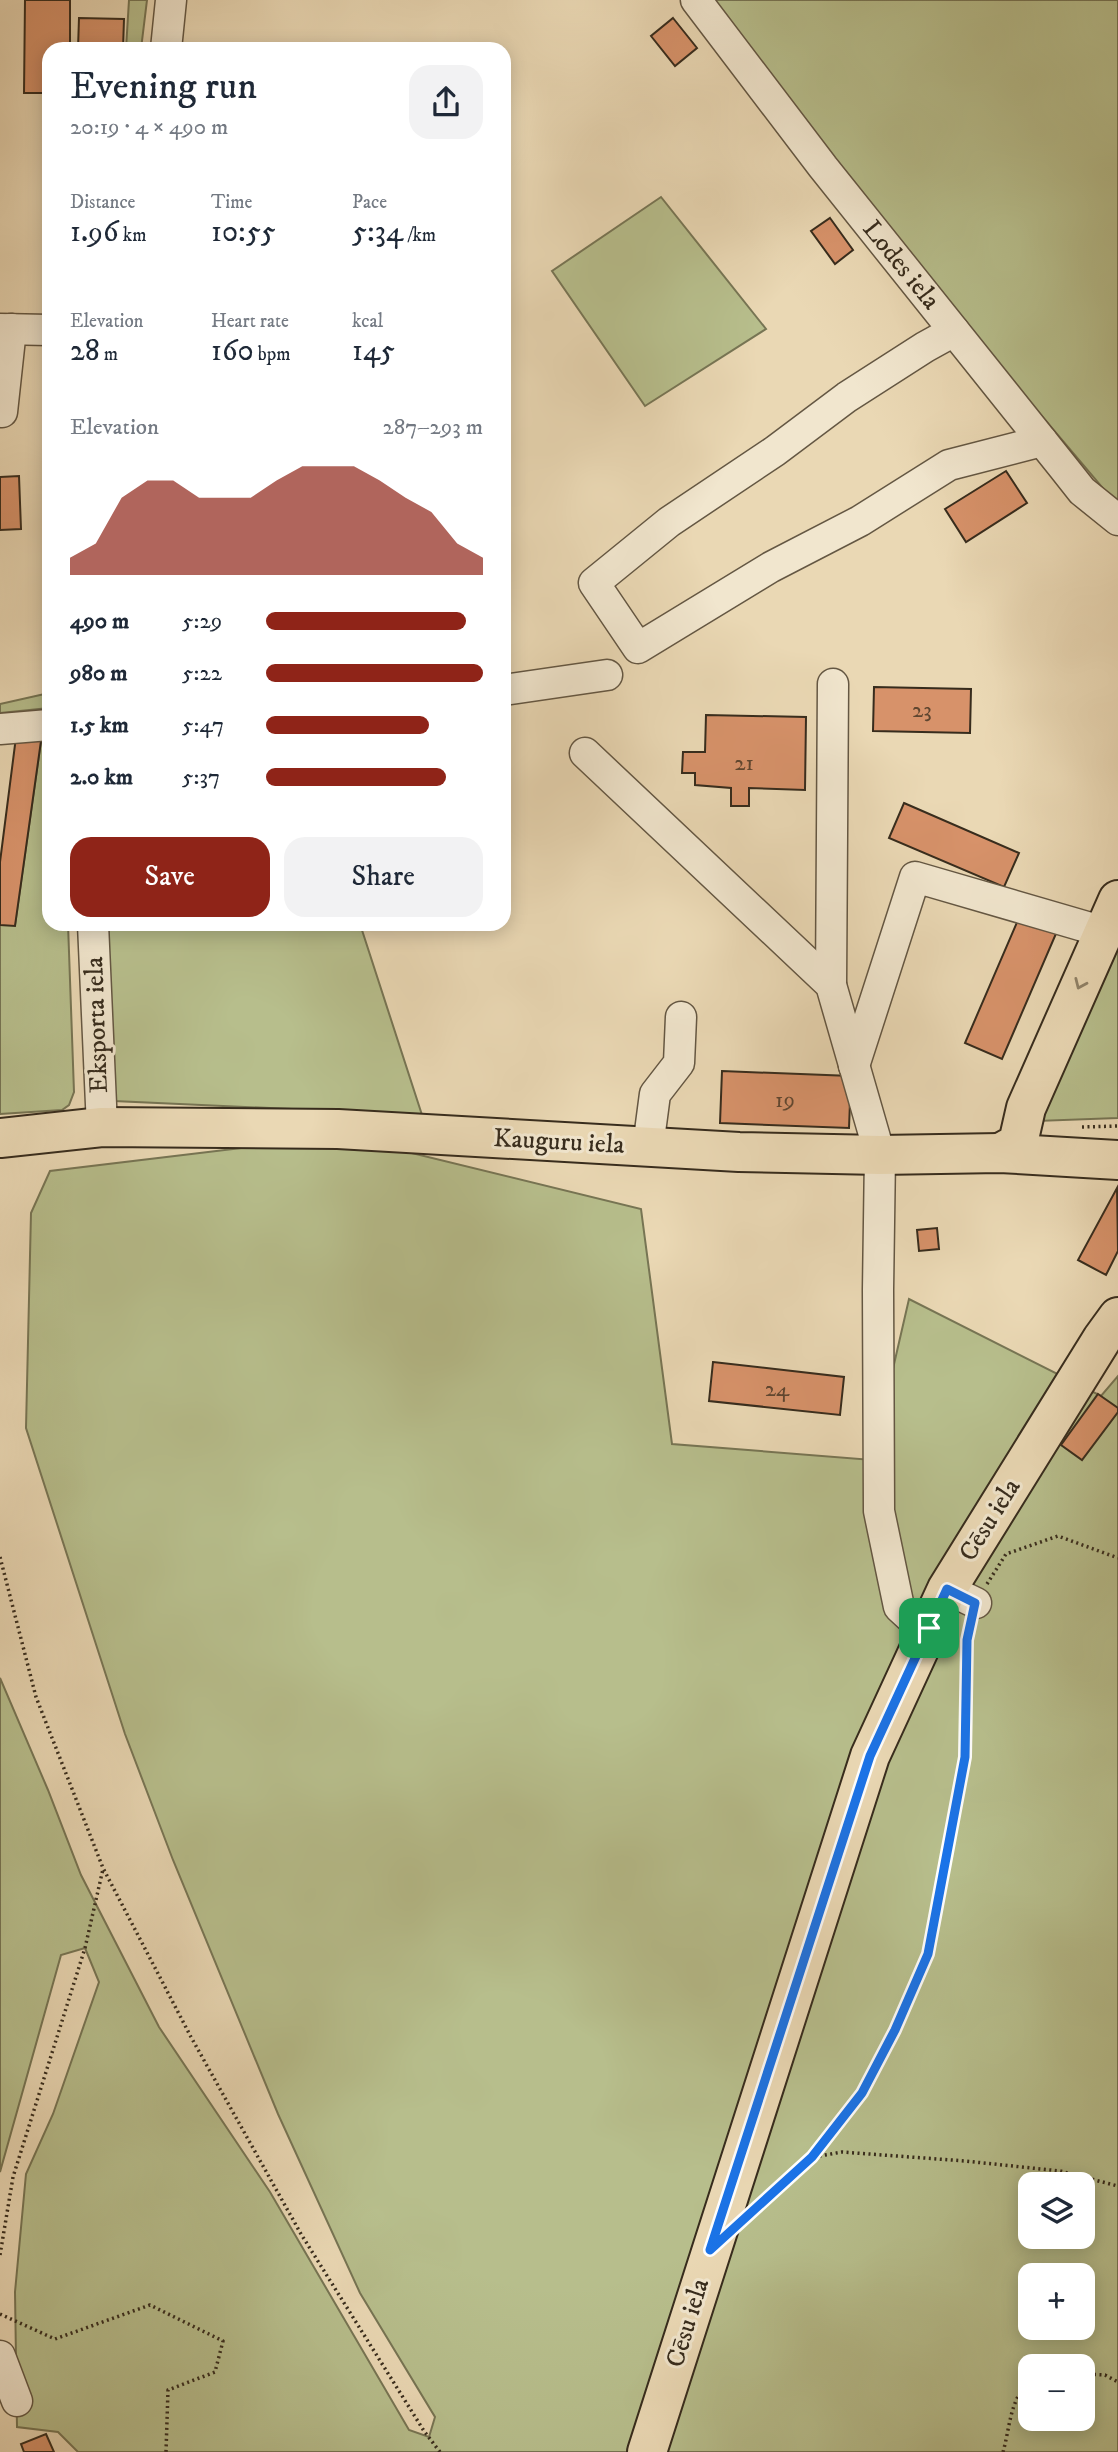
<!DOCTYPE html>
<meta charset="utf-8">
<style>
:root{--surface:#fff;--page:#f2f2f3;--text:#1f2937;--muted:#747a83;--accent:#8f2418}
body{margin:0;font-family:"IM FELL DW Pica",serif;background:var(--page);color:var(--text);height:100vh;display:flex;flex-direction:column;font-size:26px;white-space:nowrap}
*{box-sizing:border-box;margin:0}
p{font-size:23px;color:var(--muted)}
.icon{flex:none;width:38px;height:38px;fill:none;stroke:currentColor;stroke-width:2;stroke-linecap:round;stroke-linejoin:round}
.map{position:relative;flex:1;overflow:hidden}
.sheet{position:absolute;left:42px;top:42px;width:469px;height:889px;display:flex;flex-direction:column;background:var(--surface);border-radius:21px;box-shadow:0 4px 18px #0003}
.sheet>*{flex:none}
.tools{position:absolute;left:1018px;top:2172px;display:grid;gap:14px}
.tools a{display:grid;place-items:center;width:77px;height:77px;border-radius:14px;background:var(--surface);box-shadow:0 4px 18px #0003;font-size:35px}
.pin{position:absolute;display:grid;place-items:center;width:60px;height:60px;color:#fff;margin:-30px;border-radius:14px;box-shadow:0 4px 10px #0006}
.round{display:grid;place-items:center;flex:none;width:74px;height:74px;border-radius:21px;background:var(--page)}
.overview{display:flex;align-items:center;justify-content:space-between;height:119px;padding:0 28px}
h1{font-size:38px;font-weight:600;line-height:52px}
.stats{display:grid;grid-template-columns:repeat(3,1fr);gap:10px;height:119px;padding:7px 28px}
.stats div{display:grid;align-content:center}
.stats b{font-size:30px;font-weight:600}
.stats small{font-size:19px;font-weight:400}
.stats p{font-size:19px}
.chart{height:196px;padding:14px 28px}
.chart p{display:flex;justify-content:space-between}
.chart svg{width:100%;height:126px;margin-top:7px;fill:var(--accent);opacity:.7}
.button{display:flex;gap:14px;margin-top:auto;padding:14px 28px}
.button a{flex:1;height:80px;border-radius:21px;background:var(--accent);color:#fff;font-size:28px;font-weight:600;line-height:80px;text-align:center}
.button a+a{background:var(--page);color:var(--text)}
ul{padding:0 28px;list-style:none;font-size:23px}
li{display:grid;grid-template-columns:112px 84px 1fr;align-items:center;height:52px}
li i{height:18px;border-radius:9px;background:var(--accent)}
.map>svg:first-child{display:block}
.green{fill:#b7be8c;stroke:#777554;stroke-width:2;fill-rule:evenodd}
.building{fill:#d7926a;stroke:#372c1d;stroke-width:2}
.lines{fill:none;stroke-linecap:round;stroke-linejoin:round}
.minor-casing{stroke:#645743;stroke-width:33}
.major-casing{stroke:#372c1d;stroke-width:42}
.path{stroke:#372c1d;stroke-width:3.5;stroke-dasharray:2 3.5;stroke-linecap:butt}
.minor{stroke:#f1e6ce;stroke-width:30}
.major{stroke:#ead8b4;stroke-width:38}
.oneway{stroke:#908268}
.route-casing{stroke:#fff;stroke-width:14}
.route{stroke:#1a73e8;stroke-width:9}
.labels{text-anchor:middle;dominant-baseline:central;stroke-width:6;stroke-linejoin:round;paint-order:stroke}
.number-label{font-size:23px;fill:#5f4630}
.street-label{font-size:26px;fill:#372c1d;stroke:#f1e6ce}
</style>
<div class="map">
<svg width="1118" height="2452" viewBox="0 0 1118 2452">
<rect width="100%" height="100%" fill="#ead8b4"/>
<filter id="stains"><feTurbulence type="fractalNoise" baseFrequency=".00286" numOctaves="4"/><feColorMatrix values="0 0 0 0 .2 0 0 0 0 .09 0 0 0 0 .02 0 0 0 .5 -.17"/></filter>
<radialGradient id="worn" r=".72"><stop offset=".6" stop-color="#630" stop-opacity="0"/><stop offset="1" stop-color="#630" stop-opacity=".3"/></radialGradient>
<g class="green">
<polygon points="129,0 147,0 141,49 126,49"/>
<polygon points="699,0 1118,0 1118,506 771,96"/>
<polygon points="661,197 766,329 645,406 552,271"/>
<polygon points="49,693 49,708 0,713 0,704"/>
<polygon points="45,740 49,740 49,924 68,924 74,1092 69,1105 62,1110 0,1114 0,925 15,925 41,741"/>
<polygon points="1118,917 1118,1118 1037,1121"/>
<polygon points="103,924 360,924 422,1115 114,1101"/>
<path d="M342,1136l299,73 31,235 200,16 37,-161 192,97 17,-20v1076h-1040l-20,-20 -41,-5 -2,-135 11,-118 27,-60 46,-132 -14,-34 -24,7 -61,217v-494l48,112 33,85 78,152 111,165 139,238 20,7 6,-20 -75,-124 -82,-179 -105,-254 -48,-126 -99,-306 5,-215 19,-42zM1031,2184h52v52h-52zM1031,2275h52v53h-52zM1031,2366h52v52h-52z"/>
</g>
<g class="building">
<polygon points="25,0 70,0 70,49 49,49 49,93 24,93"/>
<polygon points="79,18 124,19 123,49 78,49"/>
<polygon points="673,18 697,48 675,66 651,36"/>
<polygon points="830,218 853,250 835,264 811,231"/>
<polygon points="1006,471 1027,503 966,542 945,509"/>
<polygon points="19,476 21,529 0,530 0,477"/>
<polygon points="874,687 971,689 970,733 873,731"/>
<polygon points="706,715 806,717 805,790 749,788 749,806 731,806 731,788 695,785 695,773 682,773 683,752 705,752"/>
<polygon points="16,737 41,741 15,926 0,925 0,862"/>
<polygon points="904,803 1019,853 1004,887 889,838"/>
<polygon points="1021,913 1058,929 1002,1059 965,1043"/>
<polygon points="722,1071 851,1076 849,1128 720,1123"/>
<polygon points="1117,1188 1118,1251 1106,1275 1078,1260"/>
<polygon points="937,1228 939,1249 919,1251 917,1230"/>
<polygon points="713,1362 844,1377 840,1415 709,1401"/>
<polygon points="1098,1394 1118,1408 1118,1412 1082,1460 1061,1445"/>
<polygon points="46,2434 54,2452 24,2452 21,2444"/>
</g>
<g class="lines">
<defs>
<g id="minor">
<polyline points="696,0 823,167 1063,467 1082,491 1118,520"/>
<polyline points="166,49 171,0"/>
<polyline points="0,329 49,330"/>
<polyline points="954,331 925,347 847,397 775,451 669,522 594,583 638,648 771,567 860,521 949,465 1042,441"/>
<polyline points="2,412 11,329"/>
<polyline points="504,690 607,675"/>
<polyline points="0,729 49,725"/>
<polyline points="585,753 831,985 880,1155 878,1290 879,1511 899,1607 912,1619 929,1628"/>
<polyline points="93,924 102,1127"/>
<polyline points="831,985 833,684"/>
<polyline points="854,1066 915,877 1104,932"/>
<polyline points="648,1147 655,1094 679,1063 681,1017"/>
<polyline points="947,1589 976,1603"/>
<polyline points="0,2356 17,2401"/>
</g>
<g id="major">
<polyline points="0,1138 102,1127 338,1129 739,1152 880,1155 1000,1153 1118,1160"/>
<polyline points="1000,1153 1018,1143 1026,1108 1118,900"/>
<polyline points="647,2452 870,1756 947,1589 1102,1339 1118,1317"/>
</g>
</defs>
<use href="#minor" class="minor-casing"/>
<use href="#major" class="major-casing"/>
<g class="path">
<polyline points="1082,1127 1118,1126"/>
<polyline points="0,1557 36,1697 103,1868 191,2037 301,2234 424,2431 440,2452"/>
<polyline points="987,1584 1006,1554 1058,1536 1118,1558"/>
<polyline points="814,2157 842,2152 965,2161 1060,2171 1118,2186"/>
<polyline points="756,2209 812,2157 862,2093 895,2030 928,1954 965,1757 969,1626"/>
<polyline points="0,2255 13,2177 85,1948 103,1869"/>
<polyline points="0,2314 55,2339 150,2305 223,2341 215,2372 168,2390 166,2452"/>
<polyline points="1083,2374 1105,2375 1118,2382"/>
<path d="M1003,2452c7,-24 7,-56 28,-71"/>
</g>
<use href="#minor" class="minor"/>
<use href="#major" class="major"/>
</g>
<defs><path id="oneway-chevron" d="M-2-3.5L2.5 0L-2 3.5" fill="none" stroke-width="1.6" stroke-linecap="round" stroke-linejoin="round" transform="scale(1.75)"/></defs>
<use class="oneway" href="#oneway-chevron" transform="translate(1080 984) rotate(114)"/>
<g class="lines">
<defs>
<polygon id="route" points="947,1589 975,1603 967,1640 965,1757 928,1954 895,2030 862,2093 812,2157 710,2250 870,1756"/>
</defs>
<use href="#route" class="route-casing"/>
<use href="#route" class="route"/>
</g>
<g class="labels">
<g class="number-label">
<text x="922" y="710">23</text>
<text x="744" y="763">21</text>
<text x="785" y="1100">19</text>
<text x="777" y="1389">24</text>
</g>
<g class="street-label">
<text transform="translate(901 265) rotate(51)">Lodes iela</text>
<text transform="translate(97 1025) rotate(-92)">Eksporta iela</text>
<text transform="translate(559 1142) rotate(3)">Kauguru iela</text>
<text transform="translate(990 1520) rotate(-58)">Cēsu iela</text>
<text transform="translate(688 2323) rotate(-73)">Cēsu iela</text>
</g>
</g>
<rect width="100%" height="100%" filter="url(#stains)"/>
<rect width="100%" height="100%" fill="url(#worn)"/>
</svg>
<div class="tools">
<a><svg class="icon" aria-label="layers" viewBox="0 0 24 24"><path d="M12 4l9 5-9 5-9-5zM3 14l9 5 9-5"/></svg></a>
<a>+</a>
<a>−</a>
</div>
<div class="pin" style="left:929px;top:1628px;background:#1e9e55"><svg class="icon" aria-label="arrive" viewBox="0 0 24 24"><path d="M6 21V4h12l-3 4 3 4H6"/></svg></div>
<section class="sheet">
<div class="overview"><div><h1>Evening run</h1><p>20:19 · 4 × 490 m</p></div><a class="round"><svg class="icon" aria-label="share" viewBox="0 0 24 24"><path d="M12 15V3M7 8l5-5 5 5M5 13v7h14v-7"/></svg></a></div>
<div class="stats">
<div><p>Distance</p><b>1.96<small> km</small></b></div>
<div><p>Time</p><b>10:55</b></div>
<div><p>Pace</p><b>5:34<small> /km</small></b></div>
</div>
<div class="stats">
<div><p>Elevation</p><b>28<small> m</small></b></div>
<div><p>Heart rate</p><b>160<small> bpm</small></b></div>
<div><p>kcal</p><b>145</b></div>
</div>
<div class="chart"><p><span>Elevation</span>287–293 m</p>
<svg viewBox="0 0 160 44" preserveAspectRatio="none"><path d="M0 44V38L10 33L20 17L30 11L40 11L50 17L60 17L70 17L80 11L90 6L100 6L110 6L120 11L130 17L140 22L150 33L160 38V44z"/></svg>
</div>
<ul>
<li><b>490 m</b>5:29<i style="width:92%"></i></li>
<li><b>980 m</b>5:22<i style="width:100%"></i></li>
<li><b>1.5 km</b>5:47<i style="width:75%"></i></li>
<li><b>2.0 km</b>5:37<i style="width:83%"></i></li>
</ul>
<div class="button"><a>Save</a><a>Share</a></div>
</section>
</div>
